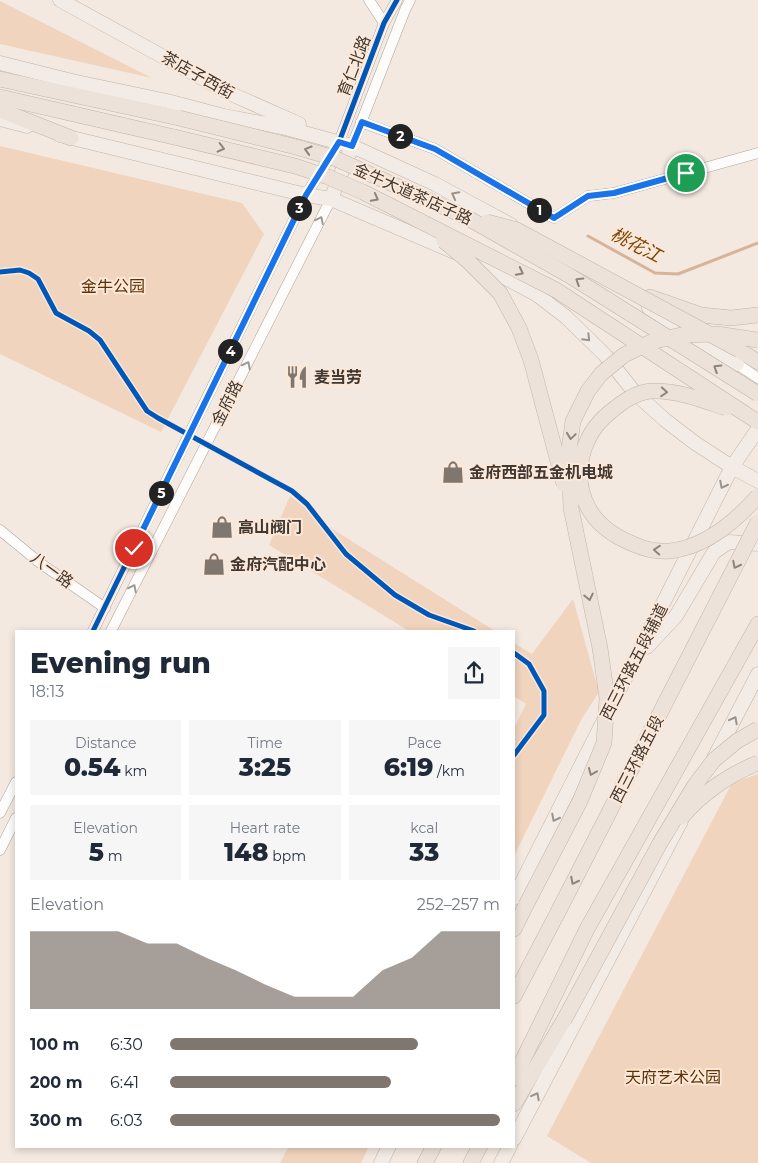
<!DOCTYPE html>
<meta charset="utf-8">
<style>
:root{--surface:#fff;--page:#f6f6f7;--text:#1f2937;--muted:#747a83;--accent:#7f766f}
body{margin:0;font-family:Montserrat,"Noto Sans SC",sans-serif;background:var(--page);color:var(--text);height:100vh;display:flex;flex-direction:column;font-size:19px;white-space:nowrap}
*{box-sizing:border-box;margin:0}
p{font-size:16px;color:var(--muted)}
.icon{flex:none;width:28px;height:28px;fill:none;stroke:currentColor;stroke-width:2;stroke-linecap:round;stroke-linejoin:round}
.map{position:relative;flex:1;overflow:hidden}
.panel{position:absolute;left:15px;top:630px;width:500px;height:518px;display:flex;flex-direction:column;background:var(--surface);border-radius:0px;box-shadow:0 2px 8px #0003}
.panel>*{flex:none}
.pin{position:absolute;display:grid;place-items:center;width:42px;height:42px;color:#fff;margin:-21px;border:2px solid #fff;border-radius:50%;box-shadow:0 1px 5px #0007}
.km{position:absolute;width:25px;height:25px;margin:-12px;border-radius:50%;background:#222;color:#fff;font-size:14px;line-height:25px;text-align:center}
.round{display:grid;place-items:center;flex:none;width:52px;height:52px;border-radius:0px;background:var(--page)}
.headline{display:flex;align-items:center;justify-content:space-between;height:85px;padding:0 15px}
h1{font-size:28px;font-weight:800;line-height:38px}
.figures{display:grid;grid-template-columns:repeat(3,1fr);gap:8px;height:85px;padding:5px 15px}
.figures div{display:grid;align-content:center;border-radius:0px;background:var(--page);text-align:center}
.figures b{font-size:25px;font-weight:800}
.figures small{font-size:14px;font-weight:400}
.figures p{font-size:14px}
.chart{height:140px;padding:10px 15px}
.chart p{display:flex;justify-content:space-between}
.chart svg{width:100%;height:90px;margin-top:5px;fill:var(--accent);opacity:.7}
ul{padding:0 15px;list-style:none;font-size:16px}
li{display:grid;grid-template-columns:80px 60px 1fr;align-items:center;height:38px}
li i{height:12px;border-radius:6px;background:var(--accent)}
.map>svg:first-child{display:block}
.green{fill:#f0d4bd}
.lines{fill:none;stroke-linecap:round;stroke-linejoin:round}
.stream{stroke:#d6b499;stroke-width:3}
.minor-casing{stroke:#aca49d;stroke-width:11}
.major-casing{stroke:#c2b4a7;stroke-width:15}
.highway-casing{stroke:#c2b4a7;stroke-width:16}
.minor{stroke:#fdfcfa;stroke-width:10}
.major{stroke:#f3ece6;stroke-width:14}
.highway{stroke:#ece2d9;stroke-width:15}
.highway-bridge-casing{stroke:#c2b4a7;stroke-width:16;stroke-linecap:butt}
.highway-bridge{stroke:#ece2d9;stroke-width:15}
.cycleway-casing{stroke:#fce8d8;stroke-width:8}
.cycleway{stroke:#0057b8;stroke-width:5}
.oneway{stroke:#8d847d}
.oneway2{stroke:#9a928c}
.oneway3{stroke:#9e9a96}
.route-casing{stroke:#fff;stroke-width:10}
.route{stroke:#1a73e8;stroke-width:6}
.labels{text-anchor:middle;dominant-baseline:central;stroke-width:4;stroke-linejoin:round;paint-order:stroke}
.street-label{font-size:16px;fill:#403832;stroke:#fce8d8}
.park-label{font-size:16px;fill:#5c3306;stroke:#fce8d8}
.poi-label{font-size:16px;font-weight:bold;fill:#403832;stroke:#fce8d8;text-anchor:start}
.water-label{font-size:18px;font-style:italic;fill:#7d4609;stroke:#fce8d8}
</style>
<div class="map">
<svg width="758" height="1163" viewBox="0 0 758 1163">
<rect width="100%" height="100%" fill="#f4e9e0"/>
<g class="green">
<polygon points="0,1 152,78 0,44"/>
<polygon points="0,146 242,203 264,234 161,432 0,354"/>
<polygon points="290,496 334,530 495,631 409,631 269,545"/>
<polygon points="573,599 599,692 581,720 514,856 514,728 526,704 514,696 514,643 532,654"/>
<polygon points="758,774 758,1163 591,1163 547,1136 732,783"/>
<polygon points="289,1146 369,1146 361,1163 280,1163"/>
</g>
<g class="lines">
<polyline class="stream" points="588,236 655,273 678,274 758,243"/>
<defs>
<g id="minor">
<polyline points="369,0 384,23"/>
<polyline points="361,122 435,149 554,218 588,196 614,193 758,153"/>
<polyline points="352,146 405,10 410,0"/>
<polyline points="737,364 758,378"/>
<polyline points="0,530 40,563 105,608"/>
<polyline points="93,631 306,195 339,142 384,23 397,0"/>
<polyline points="111,631 331,199"/>
<polyline points="0,813 16,782"/>
<polyline points="0,850 16,818"/>
</g>
<g id="major">
<polyline points="60,0 229,93 299,124"/>
<polyline points="0,63 72,81 167,101 224,116 282,127 352,146 435,184 511,225"/>
<polyline points="0,119 27,126"/>
<polyline points="60,135 306,195 331,199 464,256 536,294 566,317 605,355 635,393 665,420 695,443 732,467 758,481"/>
<polyline points="331,199 352,146"/>
<polyline points="649,308 737,364"/>
<polyline points="647,647 676,616 714,552 729,542 758,544"/>
<polyline points="713,760 758,674"/>
<polyline points="514,898 732,467 758,429"/>
<polyline points="514,1139 681,821"/>
<polyline points="381,1163 389,1146"/>
<polyline points="501,1163 510,1146"/>
</g>
<g id="highway">
<polyline points="0,79 179,118"/>
<polyline points="0,97 174,137"/>
<polyline points="0,110 71,138"/>
<polyline points="650,297 701,315 731,318 758,315"/>
<polyline points="739,350 758,362"/>
<polyline points="744,413 758,422"/>
<polyline points="514,929 526,905"/>
<polyline points="514,996 557,914"/>
<polyline points="514,1078 587,929 758,624"/>
<polyline points="514,1104 564,1020"/>
<polyline points="425,1163 434,1146"/>
<polyline points="471,1163 480,1146"/>
</g>
</defs>
<use href="#minor" class="minor-casing"/>
<use href="#major" class="major-casing"/>
<use href="#highway" class="highway-casing"/>
<use href="#minor" class="minor"/>
<use href="#major" class="major"/>
<use href="#highway" class="highway"/>
<defs>
<g id="highway-bridge">
<polyline points="179,118 296,147 334,158 466,217 570,276 758,394"/>
<polyline points="174,137 295,166 328,177 363,192 556,290 744,413"/>
<polyline points="487,222 517,230 739,350"/>
<polyline points="444,241 468,261 500,293 519,328 531,360 564,484"/>
<path d="M726,408c-24,-8 -49,-18 -74,-17 -17,1 -31,12 -43,22 -28,23 -38,64 -20,96 9,16 27,28 44,35 11,5 24,8 37,7 36,-4 65,-29 88,-55"/>
<path d="M682,817c20,-24 48,-43 76,-54"/>
<polyline points="526,905 580,801 604,743 607,698 600,648 571,508 569,450 573,421 588,391 601,374 624,355 651,342 681,335 717,334 758,340"/>
<polyline points="557,914 758,522"/>
<polyline points="564,1020 660,843 695,785 714,760 737,741 758,729"/>
</g>
</defs>
<use href="#highway-bridge" class="highway-bridge-casing"/>
<use href="#highway-bridge" class="highway-bridge"/>
<defs>
<g id="cycleway">
<polyline points="0,272 20,270 29,273 38,279 56,313 89,331 100,340 147,411 158,418 292,491 307,504 346,554 395,595 429,615 474,631"/>
<polyline points="93,631 306,195 339,142 384,23 397,0"/>
<polyline points="514,653 529,664 544,691 544,715 514,755"/>
</g>
</defs>
<use href="#cycleway" class="cycleway-casing"/>
<use href="#cycleway" class="cycleway"/>
</g>
<defs><path id="oneway-chevron" d="M-2-3.5L2.5 0L-2 3.5" fill="none" stroke-width="1.6" stroke-linecap="round" stroke-linejoin="round" transform="scale(1.25)"/></defs>
<g class="oneway">
<use href="#oneway-chevron" transform="translate(221 148) rotate(14)"/>
<use href="#oneway-chevron" transform="translate(308 150) rotate(-163)"/>
<use href="#oneway-chevron" transform="translate(375 198) rotate(28)"/>
<use href="#oneway-chevron" transform="translate(520 272) rotate(27)"/>
<use href="#oneway-chevron" transform="translate(579 281) rotate(-148)"/>
<use href="#oneway-chevron" transform="translate(717 368) rotate(-148)"/>
<use href="#oneway-chevron" transform="translate(664 392) rotate(4)"/>
<use href="#oneway-chevron" transform="translate(571 436) rotate(98)"/>
<use href="#oneway-chevron" transform="translate(657 550) rotate(-176)"/>
<use href="#oneway-chevron" transform="translate(736 565) rotate(117)"/>
<use href="#oneway-chevron" transform="translate(589 597) rotate(78)"/>
<use href="#oneway-chevron" transform="translate(592 772) rotate(113)"/>
<use href="#oneway-chevron" transform="translate(574 881) rotate(117)"/>
</g>
<g class="oneway2">
<use href="#oneway-chevron" transform="translate(455 195) rotate(-152)"/>
<use href="#oneway-chevron" transform="translate(587 338) rotate(45)"/>
<use href="#oneway-chevron" transform="translate(723 485) rotate(117)"/>
<use href="#oneway-chevron" transform="translate(734 720) rotate(-62)"/>
<use href="#oneway-chevron" transform="translate(555 818) rotate(117)"/>
<use href="#oneway-chevron" transform="translate(536 1096) rotate(-62)"/>
</g>
<g class="oneway3">
<use href="#oneway-chevron" transform="translate(320 220) rotate(-63)"/>
<use href="#oneway-chevron" transform="translate(247 365) rotate(-63)"/>
<use href="#oneway-chevron" transform="translate(133 588) rotate(-63)"/>
</g>
<g class="lines">
<defs>
<polyline id="route" points="134,548 306,195 339,142 352,146 362,122 435,149 554,218 588,196 614,193 686,173"/>
</defs>
<use href="#route" class="route-casing"/>
<use href="#route" class="route"/>
</g>
<defs>
<symbol id="restaurant-bare" viewBox="-9 -9 18 18"><path d="M-5-6h1v4h1v-4h1v4h1v-4h1v5L-1.5 .5V6h-2V.5L-5-1ZM5-6V6H3V1.5H1.5Q1.5-4 5-6Z" fill="#7f766f" stroke="#fce8d8" stroke-width="2.5" paint-order="stroke"/></symbol>
<symbol id="shop-bare" viewBox="-9 -9 18 18"><path d="M-5-2.5h2.3a2.7 3.5 0 0 1 5.4 0H5L5.5 6h-11ZM-1.5-2.5h3a1.5 2.3 0 0 0-3 0Z" fill="#7f766f" stroke="#fce8d8" stroke-width="2.5" paint-order="stroke"/></symbol>
</defs>
<g fill-rule="evenodd">
<use href="#restaurant-bare" x="281" y="361" width="32" height="32"/>
<use href="#shop-bare" x="437" y="456" width="32" height="32"/>
<use href="#shop-bare" x="206" y="511" width="32" height="32"/>
<use href="#shop-bare" x="198" y="548" width="32" height="32"/>
</g>
<g class="labels">
<g class="street-label">
<text transform="translate(354 66) rotate(-69)">育仁北路</text>
<text transform="translate(198 75) rotate(29)">茶店子西街</text>
<text transform="translate(413 194) rotate(24)">金牛大道茶店子路</text>
<text transform="translate(227 403) rotate(-63)">金府路</text>
<text transform="translate(52 570) rotate(36)">八一路</text>
<text transform="translate(634 662) rotate(-63)">西三环路五段辅道</text>
<text transform="translate(637 759) rotate(-63)">西三环路五段</text>
</g>
<g class="park-label">
<text x="113" y="286">金牛公园</text>
<text x="673" y="1077">天府艺术公园</text>
</g>
<g class="poi-label">
<text x="314" y="377">麦当劳</text>
<text x="469" y="472">金府西部五金机电城</text>
<text x="238" y="527">高山阀门</text>
<text x="230" y="564">金府汽配中心</text>
</g>
<g class="water-label">
<text transform="translate(636 245) rotate(27)">桃花江</text>
</g>
</g>
</svg>
<div class="pin" style="left:686px;top:173px;background:#1e9e55"><svg class="icon" aria-label="arrive" viewBox="0 0 24 24"><path d="M6 21V4h12l-3 4 3 4H6"/></svg></div>
<div class="pin" style="left:134px;top:548px;background:#d93025"><svg class="icon" aria-label="check" viewBox="0 0 24 24"><path d="M5 12l5 5 9-10"/></svg></div>
<b class="km" style="left:539px;top:210px">1</b>
<b class="km" style="left:400px;top:136px">2</b>
<b class="km" style="left:299px;top:208px">3</b>
<b class="km" style="left:230px;top:351px">4</b>
<b class="km" style="left:161px;top:493px">5</b>
<section class="panel">
<div class="headline"><div><h1>Evening run</h1><p>18:13</p></div><a class="round"><svg class="icon" aria-label="share" viewBox="0 0 24 24"><path d="M12 15V3M7 8l5-5 5 5M5 13v7h14v-7"/></svg></a></div>
<div class="figures">
<div><p>Distance</p><b>0.54<small> km</small></b></div>
<div><p>Time</p><b>3:25</b></div>
<div><p>Pace</p><b>6:19<small> /km</small></b></div>
</div>
<div class="figures">
<div><p>Elevation</p><b>5<small> m</small></b></div>
<div><p>Heart rate</p><b>148<small> bpm</small></b></div>
<div><p>kcal</p><b>33</b></div>
</div>
<div class="chart"><p><span>Elevation</span>252–257 m</p>
<svg viewBox="0 0 160 44" preserveAspectRatio="none"><path d="M0 44V6L10 6L20 6L30 6L40 12L50 12L60 19L70 25L80 32L90 38L100 38L110 38L120 25L130 19L140 6L150 6L160 6V44z"/></svg>
</div>
<ul>
<li><b>100 m</b>6:30<i style="width:75%"></i></li>
<li><b>200 m</b>6:41<i style="width:67%"></i></li>
<li><b>300 m</b>6:03<i style="width:100%"></i></li>
</ul>
</section>
</div>
